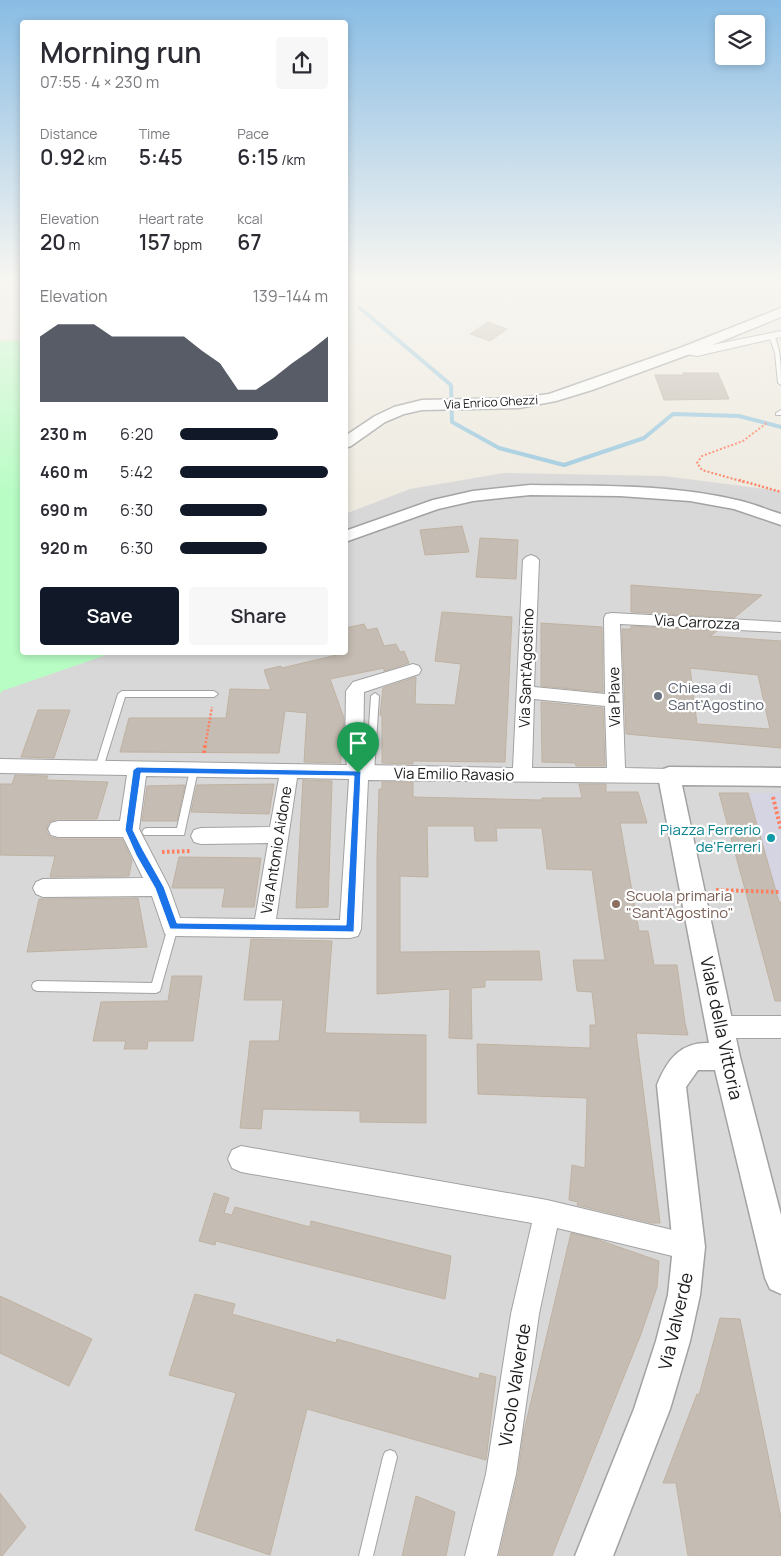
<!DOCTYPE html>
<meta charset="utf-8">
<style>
:root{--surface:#fff;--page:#f7f7f7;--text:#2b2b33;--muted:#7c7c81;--accent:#111827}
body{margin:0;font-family:Manrope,sans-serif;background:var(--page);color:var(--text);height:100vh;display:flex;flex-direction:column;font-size:19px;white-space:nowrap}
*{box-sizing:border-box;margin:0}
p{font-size:16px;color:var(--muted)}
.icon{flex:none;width:28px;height:28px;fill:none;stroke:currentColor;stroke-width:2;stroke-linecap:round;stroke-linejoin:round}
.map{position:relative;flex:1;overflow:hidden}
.drawer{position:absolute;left:20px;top:20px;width:328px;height:635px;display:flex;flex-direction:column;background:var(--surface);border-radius:5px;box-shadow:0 2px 8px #0003}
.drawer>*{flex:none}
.tools{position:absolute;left:715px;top:15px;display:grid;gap:10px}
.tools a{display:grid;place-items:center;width:50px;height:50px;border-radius:5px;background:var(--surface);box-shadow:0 2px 8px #0003;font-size:25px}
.pin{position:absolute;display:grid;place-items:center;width:42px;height:42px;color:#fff;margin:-51px -21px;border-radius:50% 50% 50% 0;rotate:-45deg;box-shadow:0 0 5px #0007}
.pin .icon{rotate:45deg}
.round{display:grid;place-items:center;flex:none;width:52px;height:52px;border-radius:5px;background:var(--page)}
.head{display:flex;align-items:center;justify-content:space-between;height:85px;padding:0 20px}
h1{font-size:28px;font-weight:600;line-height:38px}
.stats{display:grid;grid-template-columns:repeat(3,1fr);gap:8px;height:85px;padding:5px 20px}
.stats div{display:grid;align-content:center}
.stats b{font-size:21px;font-weight:600}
.stats small{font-size:14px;font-weight:400}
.stats p{font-size:14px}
.chart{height:140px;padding:10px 20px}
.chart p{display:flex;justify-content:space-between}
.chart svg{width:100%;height:90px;margin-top:5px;fill:var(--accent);opacity:.7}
.cta{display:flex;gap:10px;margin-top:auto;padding:10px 20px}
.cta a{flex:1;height:58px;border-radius:5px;background:var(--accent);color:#fff;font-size:20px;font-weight:600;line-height:58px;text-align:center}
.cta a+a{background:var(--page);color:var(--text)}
ul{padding:0 20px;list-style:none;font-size:16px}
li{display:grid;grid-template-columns:80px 60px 1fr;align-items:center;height:38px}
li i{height:12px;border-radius:6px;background:var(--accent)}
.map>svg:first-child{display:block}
.residential{fill:#d9d8d8}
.park{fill:#b8fdc4}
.plaza{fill:#d5d4e3}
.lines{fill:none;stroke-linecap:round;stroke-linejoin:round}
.stream{stroke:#9cc9df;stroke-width:4}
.building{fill:#c5bdb3;stroke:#c0b2a1;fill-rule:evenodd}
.service-casing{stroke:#a2a2a2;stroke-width:2}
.minor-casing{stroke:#a2a2a2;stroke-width:2}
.tertiary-casing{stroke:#a2a2a2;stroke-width:3}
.path-far2{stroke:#ff7f5f;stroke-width:2;stroke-dasharray:2 2;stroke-linecap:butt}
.path-far1{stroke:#ff7f5f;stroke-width:2.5;stroke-dasharray:2 2;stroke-linecap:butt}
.path{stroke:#ff7f5f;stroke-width:4;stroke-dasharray:2.5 2.5;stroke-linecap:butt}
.service{fill:#fff;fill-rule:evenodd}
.minor{fill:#fff;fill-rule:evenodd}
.tertiary{fill:#fff;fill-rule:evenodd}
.route{fill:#1a73e8;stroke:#fff;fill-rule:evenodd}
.worship-dot{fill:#6b7280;stroke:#fff;stroke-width:2}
.culture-dot{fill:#0f9aa8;stroke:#fff;stroke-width:2}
.education-dot{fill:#8d6e63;stroke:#fff;stroke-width:2}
.labels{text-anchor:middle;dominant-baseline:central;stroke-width:4.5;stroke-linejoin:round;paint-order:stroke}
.far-street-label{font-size:12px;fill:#1b1b1b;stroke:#fff}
.street-label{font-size:15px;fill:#1b1b1b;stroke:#fff}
.worship-label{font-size:15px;fill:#5b616d;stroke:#fff;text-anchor:start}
.culture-label{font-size:15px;fill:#0d838f;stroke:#fff;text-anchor:end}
.education-label{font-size:15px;fill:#785e54;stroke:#fff;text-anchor:start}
.near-street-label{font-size:18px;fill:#1b1b1b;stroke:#fff}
</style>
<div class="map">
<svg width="781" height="1556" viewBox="0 0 781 1556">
<rect width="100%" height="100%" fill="#eeeae0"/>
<polygon class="residential" points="504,473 664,476 781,491 781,1556 0,1556 0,656 22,652 345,652 345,514 410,489"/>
<polygon class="park" points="22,340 22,652 112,653 2,691 0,694 0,341"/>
<polygon class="plaza" points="748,793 781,793 781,904 773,882"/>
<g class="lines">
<polyline class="stream" points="360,308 451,385 452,422 499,448 564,465 644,438 673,414 739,416 781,427"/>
</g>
<g class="building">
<polygon points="488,322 507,329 490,341 470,334"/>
<polygon points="683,373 718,373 729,399 664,400 655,375 684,375"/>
<polygon points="462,526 469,552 425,555 420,530"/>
<polygon points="480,538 518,540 516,579 476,577"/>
<polygon points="631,585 762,595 734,618 631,612"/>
<polygon points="442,612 512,617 505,762 413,761 413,764 382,763 382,716 380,715 383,688 416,677 415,704 455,705 461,664 435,661"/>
<polygon points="541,623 602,627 603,692 541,686"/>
<polygon points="364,624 367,630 377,628 384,646 396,644 400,652 404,651 409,663 384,671 384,668 330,679 344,718 343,751 341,751 341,763 304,762 307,713 285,711 279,753 120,752 129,718 226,718 230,689 271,690 264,670 281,666 282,668 345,653 345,628"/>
<path d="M631,626l86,5 -7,5 71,5v107l-155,-14 -4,-105h9zM690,668l68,7 12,54 -73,-5z"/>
<polygon points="541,702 603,708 605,766 576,766 575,763 542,762"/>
<polygon points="38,710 70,710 54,758 21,757"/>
<polygon points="15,775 48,776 46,780 108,782 97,819 57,819 49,822 46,830 50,837 58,839 122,839 132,860 129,876 50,877 55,856 0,855 0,784 12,784"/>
<polygon points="303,780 332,781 328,907 296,908"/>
<polygon points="382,782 413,782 413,797 541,800 542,798 582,798 579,784 606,784 606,792 638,792 647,823 620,823 639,931 648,931 654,965 677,965 685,1023 688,1035 636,1033 660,1223 652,1223 577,1205 578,1202 569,1200 572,1165 585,1168 587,1098 478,1094 477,1044 590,1048 590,1025 596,1025 592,992 577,991 573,960 605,960 592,870 547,869 542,828 496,828 497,841 475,841 474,826 427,826 428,877 400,876 400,952 539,951 542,980 485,980 485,987 471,988 472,1039 449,1038 450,989 377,994 377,858 379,789 382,789"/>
<polygon points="274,784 269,814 191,812 197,785"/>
<polygon points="185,785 177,821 142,821 147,786"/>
<polygon points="719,793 748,793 779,902 781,902 781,1001 775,1001"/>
<polygon points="179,857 261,858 254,907 222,907 225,888 172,888"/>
<polygon points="138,898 147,947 27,952 39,899"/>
<polygon points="251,939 332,941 325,1033 426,1035 426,1123 360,1122 360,1111 263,1109 261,1129 240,1128 250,1041 279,1041 283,1000 244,1000"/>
<polygon points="172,976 202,976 193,1041 148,1041 147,1049 124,1049 126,1041 93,1041 101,1002 168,1001"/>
<polygon points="214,1193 229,1198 224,1213 232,1215 235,1207 310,1227 311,1221 451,1256 445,1299 216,1241 215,1245 199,1241"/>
<polygon points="571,1233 596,1239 659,1261 657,1287 641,1334 552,1556 499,1556 518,1474 524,1431"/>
<polygon points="195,1294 235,1304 232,1314 336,1343 337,1339 479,1379 480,1373 496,1377 486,1460 307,1409 270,1555 195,1530 236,1393 169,1375"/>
<polygon points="0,1296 92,1339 69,1386 0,1353"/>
<polygon points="720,1318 740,1319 781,1518 781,1556 688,1556 676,1483 663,1483 697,1394 699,1395"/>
<polygon points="0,1493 26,1527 2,1556 0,1556"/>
<polygon points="416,1496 455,1512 446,1556 402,1556"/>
</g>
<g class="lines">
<defs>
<g id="service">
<path d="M772,334l2,1c7,16 7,32 7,50l-3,-2 -3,-30 -6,-17z"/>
<polygon points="781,410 781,415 776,415 776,413"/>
<polygon points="122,691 214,691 218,694 214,697 125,697 103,768 102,770 96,770 95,768 118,694"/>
<polygon points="375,693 379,696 374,773 373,775 367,775 366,773 371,696"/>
<polygon points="194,767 197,768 198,770 184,835 144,835 142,832 144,829 147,828 177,828 190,770 191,768"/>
<polygon points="173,923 177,924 178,927 160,991 156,993 37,991 33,989 32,986 33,983 37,981 152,983 168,927 169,924"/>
<polygon points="390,1450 395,1452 397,1457 373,1556 359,1556 383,1457 385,1452"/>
</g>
<g id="minor">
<polygon points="781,331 781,337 697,356 681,353 679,351 685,348 697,348"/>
<path d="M531,555l5,2 3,3 -5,127 71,7 -1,-76 2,-4 6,-1 169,9v10l-161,-8 5,144 44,1 7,2 2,5 -2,5 -7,2 -301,-3 -7,149 -3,7 -8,2 -177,-2 -8,-2 -13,-38 -109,1 -7,-3 -3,-6 3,-6 7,-3 100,-1 -20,-41h-65l-7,-2 -3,-6 3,-6 7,-2h62l7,-46 -127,-2v-14l347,6 -2,-10 1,-64 7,-9 60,-18 6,2 2,4 -2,4 -55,18 -1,63 3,10 147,3 10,-208 3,-3zM534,699l71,7 2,62h-75zM146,776l133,2 -9,49 -69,1 -7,2 -3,6 3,6 7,2 67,-1 -13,76 -75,-1 -11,-31 -30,-58zM297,778l52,1 -9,141 -64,-1z"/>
<polygon points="720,1016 781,1016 781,1038 720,1038 712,1035 709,1027 712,1019"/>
<polygon points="241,1146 547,1200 689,1234 698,1238 702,1247 698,1256 689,1260 557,1228 539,1314 516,1474 497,1556 465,1556 486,1474 511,1314 532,1223 241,1172 232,1168 228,1159 232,1150"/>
</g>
<g id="tertiary">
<polygon points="781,308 781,317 690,354 592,390 556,401 519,408 422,410 404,414 385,422 351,446 345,448 345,436 375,416 394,407 422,400 519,398 549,394 680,348"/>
<path d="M530,485c70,1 142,-1 211,16 13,3 27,9 40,13v11l-47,-16 -44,-8 -70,-5 -90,-1 -57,6 -35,8 -93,33v-11l88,-31 40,-9z"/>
<path d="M669,767l112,1v18l-99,-1 58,272 41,158v79l-11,-5 -5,-11 -50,-208h-17l-12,17 19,160 -5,48 -10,46 -20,68 -57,147h-38l59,-147 22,-68 12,-46 5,-48 -16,-162c10,-25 23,-43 52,-42l-51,-267 3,-6z"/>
</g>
</defs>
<use href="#service" class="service-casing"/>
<use href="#minor" class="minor-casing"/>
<use href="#tertiary" class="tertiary-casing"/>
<polyline class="path-far2" points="744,482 702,470 697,463 702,456 743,441 768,422"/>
<g class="path-far1">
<polyline points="739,480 781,492"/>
<polyline points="205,747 212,707"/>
</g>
<g class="path">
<polyline points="204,753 205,745"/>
<polyline points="773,797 781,830"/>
<polyline points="162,852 191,851"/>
<polyline points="716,890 781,892"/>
</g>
<use href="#service" class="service"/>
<use href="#minor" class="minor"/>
<use href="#tertiary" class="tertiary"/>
</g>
<linearGradient id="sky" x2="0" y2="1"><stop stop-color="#89bce4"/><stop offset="0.56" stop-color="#f7f6f1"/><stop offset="1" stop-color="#f7f6f1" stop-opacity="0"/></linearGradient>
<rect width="781" height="498" fill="url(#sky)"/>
<path class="route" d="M137,767l224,4 -7,161 -184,-3 -15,-41 -19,-33 -11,-25 8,-60zM141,773l213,3 -8,149 -169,-2 -13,-36 -21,-37 -10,-20z"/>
<circle class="worship-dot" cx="658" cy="696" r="5"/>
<circle class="culture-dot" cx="771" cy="838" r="5"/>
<circle class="education-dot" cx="616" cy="904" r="5"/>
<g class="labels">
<g class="far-street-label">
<text transform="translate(491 402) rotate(-3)">Via Enrico Ghezzi</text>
</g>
<g class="street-label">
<text transform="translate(697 622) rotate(3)">Via Carrozza</text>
<text transform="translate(526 668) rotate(-88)">Via Sant'Agostino</text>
<text transform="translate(614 697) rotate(-91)">Via Piave</text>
<text transform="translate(454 774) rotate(1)">Via Emilio Ravasio</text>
<text transform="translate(276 850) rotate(-81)">Via Antonio Aidone</text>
</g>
<g class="worship-label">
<text x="668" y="687">Chiesa di<tspan x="668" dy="17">Sant'Agostino</tspan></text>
</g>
<g class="culture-label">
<text x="761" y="829">Piazza Ferrerio<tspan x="761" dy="17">de'Ferreri</tspan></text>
</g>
<g class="education-label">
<text x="626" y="895">Scuola primaria<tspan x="626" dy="17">"Sant'Agostino"</tspan></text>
</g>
<g class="near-street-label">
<text transform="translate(722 1028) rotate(78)">Viale della Vittoria</text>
<text transform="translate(675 1321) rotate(-77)">Via Valverde</text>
<text transform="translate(514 1385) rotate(-81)">Vicolo Valverde</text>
</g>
</g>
</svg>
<div class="tools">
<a><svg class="icon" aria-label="layers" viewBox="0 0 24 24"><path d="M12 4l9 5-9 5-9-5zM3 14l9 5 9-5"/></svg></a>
</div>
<div class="pin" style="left:358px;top:773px;background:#1e9e55"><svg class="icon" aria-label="arrive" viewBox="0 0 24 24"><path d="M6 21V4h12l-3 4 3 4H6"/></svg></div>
<section class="drawer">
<div class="head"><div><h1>Morning run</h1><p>07:55 · 4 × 230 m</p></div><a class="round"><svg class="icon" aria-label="share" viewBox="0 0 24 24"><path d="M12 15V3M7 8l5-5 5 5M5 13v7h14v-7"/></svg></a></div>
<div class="stats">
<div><p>Distance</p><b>0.92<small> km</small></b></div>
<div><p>Time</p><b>5:45</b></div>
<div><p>Pace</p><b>6:15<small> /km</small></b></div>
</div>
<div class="stats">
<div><p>Elevation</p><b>20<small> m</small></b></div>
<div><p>Heart rate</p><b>157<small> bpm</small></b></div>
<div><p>kcal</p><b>67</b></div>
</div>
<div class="chart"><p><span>Elevation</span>139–144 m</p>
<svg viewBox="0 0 160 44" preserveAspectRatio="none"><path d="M0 44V12L10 6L20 6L30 6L40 12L50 12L60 12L70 12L80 12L90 19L100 25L110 38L120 38L130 32L140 25L150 19L160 12V44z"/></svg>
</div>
<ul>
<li><b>230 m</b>6:20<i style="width:66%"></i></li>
<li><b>460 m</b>5:42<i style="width:100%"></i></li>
<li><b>690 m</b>6:30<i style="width:59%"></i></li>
<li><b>920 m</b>6:30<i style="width:59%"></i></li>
</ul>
<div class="cta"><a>Save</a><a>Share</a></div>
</section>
</div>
